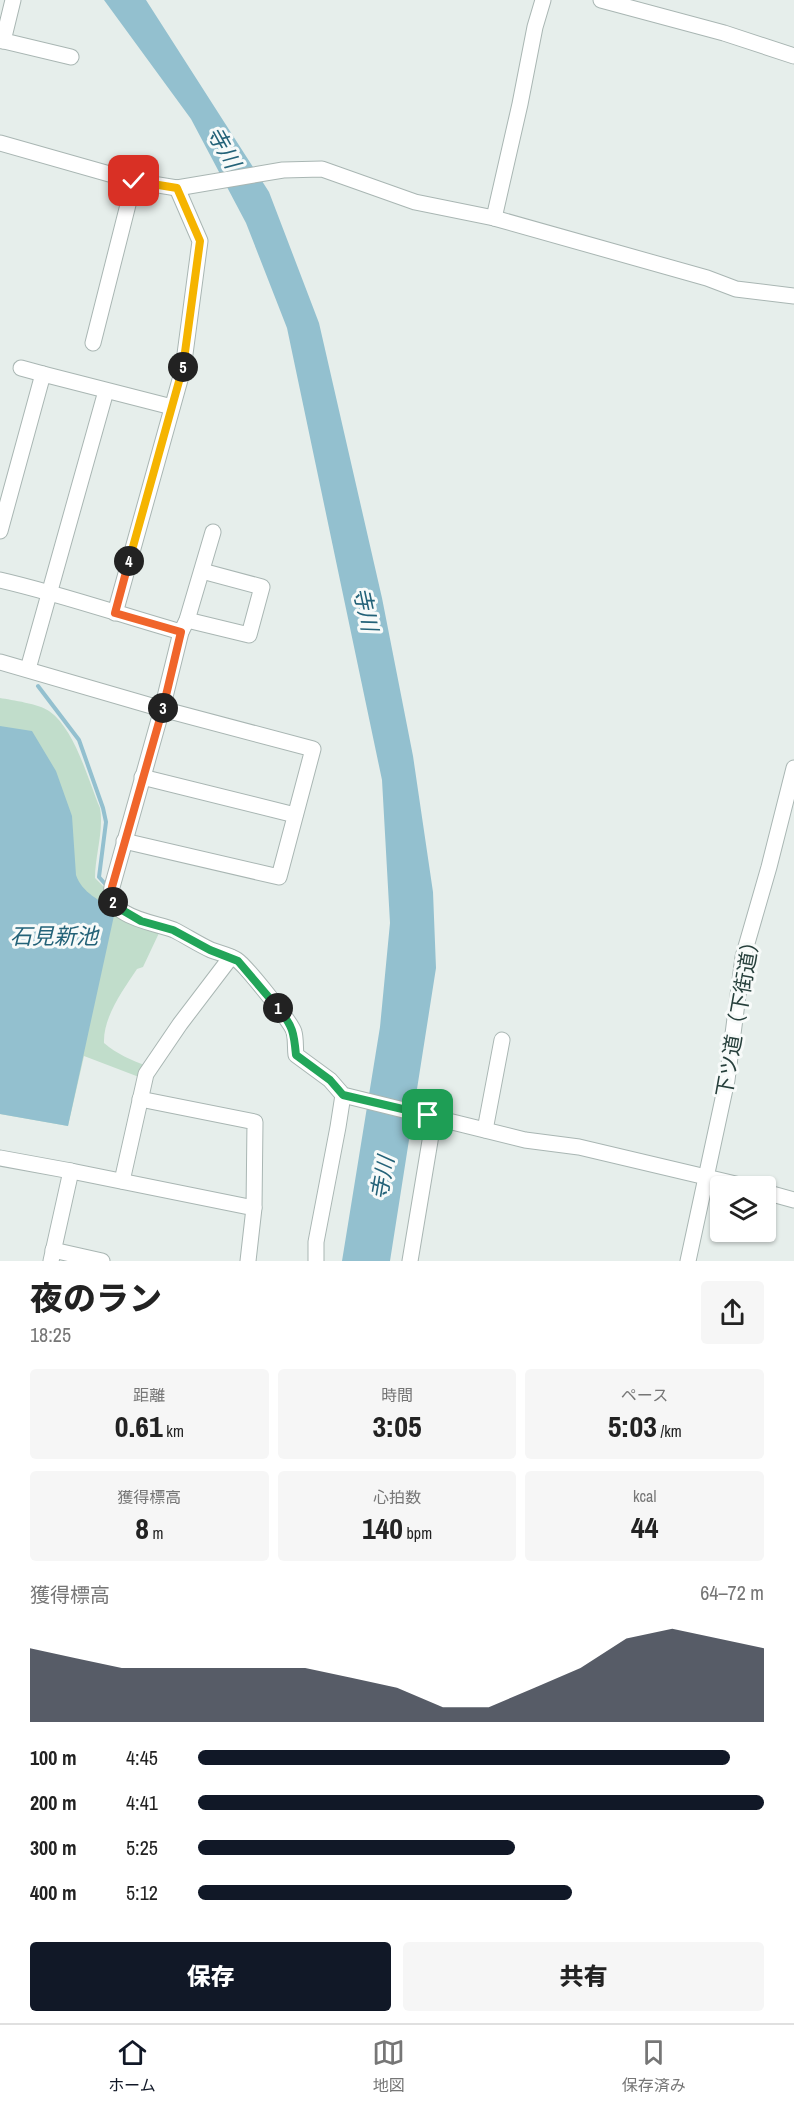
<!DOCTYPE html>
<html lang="ja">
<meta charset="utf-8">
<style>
:root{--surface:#fff;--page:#f6f6f6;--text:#222;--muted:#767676;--line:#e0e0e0;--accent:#111827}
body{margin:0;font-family:"Archivo Narrow","Noto Sans JP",sans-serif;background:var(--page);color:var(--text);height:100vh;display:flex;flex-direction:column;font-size:22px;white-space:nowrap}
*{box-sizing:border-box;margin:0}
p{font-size:20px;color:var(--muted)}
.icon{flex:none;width:33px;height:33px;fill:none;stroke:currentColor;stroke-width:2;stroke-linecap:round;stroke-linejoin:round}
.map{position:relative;height:1261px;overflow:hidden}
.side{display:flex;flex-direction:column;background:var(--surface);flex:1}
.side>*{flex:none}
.buttons{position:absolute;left:710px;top:1176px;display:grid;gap:12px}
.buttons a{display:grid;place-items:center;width:66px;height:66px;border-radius:6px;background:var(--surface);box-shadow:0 2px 4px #0004;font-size:30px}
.pin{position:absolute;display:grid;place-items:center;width:51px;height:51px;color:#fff;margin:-26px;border-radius:12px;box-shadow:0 3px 9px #0006}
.km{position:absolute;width:30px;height:30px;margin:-15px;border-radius:50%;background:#222;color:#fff;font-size:16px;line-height:30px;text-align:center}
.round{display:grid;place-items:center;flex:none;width:63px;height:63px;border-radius:6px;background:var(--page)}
.headline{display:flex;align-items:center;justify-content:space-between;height:102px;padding:0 30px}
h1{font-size:33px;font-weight:800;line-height:45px}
.figures{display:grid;grid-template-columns:repeat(3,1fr);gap:9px;height:102px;padding:6px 30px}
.figures div{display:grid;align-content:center;border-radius:6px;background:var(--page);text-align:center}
.figures b{font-size:30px;font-weight:800}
.figures small{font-size:16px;font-weight:400}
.figures p{font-size:16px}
.chart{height:168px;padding:12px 30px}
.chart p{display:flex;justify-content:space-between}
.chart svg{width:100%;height:108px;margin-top:6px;fill:var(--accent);opacity:.7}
.primary-button{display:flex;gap:12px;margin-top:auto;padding:12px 30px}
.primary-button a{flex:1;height:69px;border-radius:6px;background:var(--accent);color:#fff;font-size:24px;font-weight:800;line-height:69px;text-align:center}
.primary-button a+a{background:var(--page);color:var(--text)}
ul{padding:0 30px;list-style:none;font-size:20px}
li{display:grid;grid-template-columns:96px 72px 1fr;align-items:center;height:45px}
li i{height:15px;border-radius:8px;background:var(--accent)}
.tabs{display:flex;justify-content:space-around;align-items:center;height:84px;border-top:2px solid var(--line);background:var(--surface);font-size:16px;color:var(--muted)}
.tabs a{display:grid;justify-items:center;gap:3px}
.tabs .active{color:var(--accent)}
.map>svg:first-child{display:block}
.green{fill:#c1ddcb}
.water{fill:#93c0cf}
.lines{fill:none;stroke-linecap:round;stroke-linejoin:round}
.stream{stroke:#93c0cf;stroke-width:4}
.minor-casing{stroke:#a9b6b3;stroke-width:17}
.minor{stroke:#fff;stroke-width:15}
.split-1-casing{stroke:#fff;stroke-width:12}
.split-2-casing{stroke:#fff;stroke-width:12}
.split-3-casing{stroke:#fff;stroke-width:12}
.split-4-casing{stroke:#fff;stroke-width:12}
.split-5-casing{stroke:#fff;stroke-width:12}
.split-6-casing{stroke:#fff;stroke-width:12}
.split-1{stroke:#22a559;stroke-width:8}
.split-2{stroke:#22a559;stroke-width:8}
.split-3{stroke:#f0652b;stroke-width:8}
.split-4{stroke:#f0652b;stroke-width:8}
.split-5{stroke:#f5b400;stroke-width:8}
.split-6{stroke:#f5b400;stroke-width:8}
.labels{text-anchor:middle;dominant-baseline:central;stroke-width:6;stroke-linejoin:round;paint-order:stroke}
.street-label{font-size:21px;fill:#263f3b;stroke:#f7faf9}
.water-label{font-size:22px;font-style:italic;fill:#236278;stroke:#f7faf9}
</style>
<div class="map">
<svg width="794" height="1261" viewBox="0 0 794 1261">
<rect width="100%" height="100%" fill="#e6eeeb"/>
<path class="green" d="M0,698c12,2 39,6 49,13 26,18 39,69 51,97 4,23 -5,47 -5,70l12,12 -1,13 27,21 26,9 -16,34 -6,2c-14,21 -34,48 -33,74 13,11 27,17 43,23l-8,11 -55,-21 -16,70 -68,-12z"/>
<g class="water">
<polygon points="104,0 146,0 269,192 319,323 382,598 413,756 433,892 436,968 390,1261 342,1261 380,1027 390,923 382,780 287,328 246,223 191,119"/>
<path d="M0,726l32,5 24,40 16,45 4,59c6,18 24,25 39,36l-47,215 -68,-12z"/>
</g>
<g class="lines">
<polyline class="stream" points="38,686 79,740 103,808 106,822 99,877 107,886"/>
<defs>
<g id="minor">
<polyline points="601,0 724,33 794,56"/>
<polyline points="0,40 71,57"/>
<polyline points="3,41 13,0"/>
<polyline points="0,143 134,181 177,188 283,170 322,169 415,202 494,218 707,278 736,289 794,296"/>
<polyline points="494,218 520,104 535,27 543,0"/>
<polyline points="93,343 134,181"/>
<polyline points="21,368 43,374"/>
<polyline points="0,531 43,374 172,407"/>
<path d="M213,532l-26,88 -6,12 -19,77 -50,178c-6,31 42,35 62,43 12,6 24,14 37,20 8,3 18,5 26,10 8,5 55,63 57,72 2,7 1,16 2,23l34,25 13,15 182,45 54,7 165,39"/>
<path d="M0,580c61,14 121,35 181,52"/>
<polyline points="115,613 183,369 200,241 177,188"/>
<polyline points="187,620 249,635 262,587 202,571"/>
<polyline points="0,662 162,709 313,749 279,877 124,841"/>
<polyline points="28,669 106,391"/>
<polyline points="142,777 295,815"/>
<polyline points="140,1099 255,1122 254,1208"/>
<polyline points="485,1130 502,1040"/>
<polyline points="0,1158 71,1171"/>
<polyline points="122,1181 146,1074 180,1024 231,957"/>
<polyline points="765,1192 794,1200"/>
<polyline points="53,1250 102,1261"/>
<polyline points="51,1261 71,1171 254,1208 248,1261"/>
<polyline points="316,1261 316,1242 338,1127 343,1095"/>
<polyline points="410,1261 434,1117"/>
<polyline points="688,1261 727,1080 743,957 769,867 794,768"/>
</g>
</defs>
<use href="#minor" class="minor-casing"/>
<use href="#minor" class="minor"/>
</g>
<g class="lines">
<defs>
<path id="split-1" d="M278,1008c15,18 16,25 18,47l34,25 13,15 85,20"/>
<polyline id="split-2" points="113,902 117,907 141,921 173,930 210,950 238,961 278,1008"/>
<polyline id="split-3" points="113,902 111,894 112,887 163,708"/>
<polyline id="split-4" points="129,561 115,613 181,632 163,708"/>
<polyline id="split-5" points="129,561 183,367"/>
<polyline id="split-6" points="134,181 177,188 200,241 183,367"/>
</defs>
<use href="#split-1" class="split-1-casing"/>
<use href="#split-2" class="split-2-casing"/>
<use href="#split-3" class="split-3-casing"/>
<use href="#split-4" class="split-4-casing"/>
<use href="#split-5" class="split-5-casing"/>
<use href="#split-6" class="split-6-casing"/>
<use href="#split-1" class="split-1"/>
<use href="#split-2" class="split-2"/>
<use href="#split-3" class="split-3"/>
<use href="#split-4" class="split-4"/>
<use href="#split-5" class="split-5"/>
<use href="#split-6" class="split-6"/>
</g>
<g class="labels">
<g class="street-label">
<text transform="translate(738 1014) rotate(-80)">下ツ道（下街道）</text>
</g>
<g class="water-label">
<text transform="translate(224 147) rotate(61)">寺川</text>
<text transform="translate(366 609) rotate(78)">寺川</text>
<text x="54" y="936">石見新池</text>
<text transform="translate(382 1178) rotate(-80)">寺川</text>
</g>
</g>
</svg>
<div class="buttons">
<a><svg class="icon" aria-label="layers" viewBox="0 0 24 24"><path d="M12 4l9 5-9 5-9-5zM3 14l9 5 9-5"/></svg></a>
</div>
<div class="pin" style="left:428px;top:1115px;background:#1e9e55"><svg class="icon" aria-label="arrive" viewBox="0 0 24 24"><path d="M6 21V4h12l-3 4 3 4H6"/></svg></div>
<div class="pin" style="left:134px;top:181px;background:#d93025"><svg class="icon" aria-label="check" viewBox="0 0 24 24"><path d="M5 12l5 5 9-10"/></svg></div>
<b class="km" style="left:278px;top:1008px">1</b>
<b class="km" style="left:113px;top:902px">2</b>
<b class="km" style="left:163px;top:708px">3</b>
<b class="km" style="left:129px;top:561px">4</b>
<b class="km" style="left:183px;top:367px">5</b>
</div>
<section class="side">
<div class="headline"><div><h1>夜のラン</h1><p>18:25</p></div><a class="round"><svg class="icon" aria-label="share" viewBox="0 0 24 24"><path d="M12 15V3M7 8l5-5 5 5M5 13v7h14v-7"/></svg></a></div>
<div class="figures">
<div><p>距離</p><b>0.61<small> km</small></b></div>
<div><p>時間</p><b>3:05</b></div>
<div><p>ペース</p><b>5:03<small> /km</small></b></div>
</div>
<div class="figures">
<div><p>獲得標高</p><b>8<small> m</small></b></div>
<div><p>心拍数</p><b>140<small> bpm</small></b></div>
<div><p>kcal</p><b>44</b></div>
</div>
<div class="chart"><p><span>獲得標高</span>64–72 m</p>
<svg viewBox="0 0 160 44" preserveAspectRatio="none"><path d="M0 44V14L10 18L20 22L30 22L40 22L50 22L60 22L70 26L80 30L90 38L100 38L110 30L120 22L130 10L140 6L150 10L160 14V44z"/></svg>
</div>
<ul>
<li><b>100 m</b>4:45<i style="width:94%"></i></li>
<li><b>200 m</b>4:41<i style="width:100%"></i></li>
<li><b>300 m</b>5:25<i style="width:56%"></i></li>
<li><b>400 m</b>5:12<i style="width:66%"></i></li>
</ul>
<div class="primary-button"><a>保存</a><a>共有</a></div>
</section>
<nav class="tabs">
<a class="active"><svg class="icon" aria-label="home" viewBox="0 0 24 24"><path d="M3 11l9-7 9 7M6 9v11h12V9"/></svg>ホーム</a>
<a><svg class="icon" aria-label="map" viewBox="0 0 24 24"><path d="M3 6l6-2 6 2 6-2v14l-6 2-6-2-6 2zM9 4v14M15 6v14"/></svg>地図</a>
<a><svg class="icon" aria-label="saved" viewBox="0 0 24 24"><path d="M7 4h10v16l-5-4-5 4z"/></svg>保存済み</a>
</nav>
